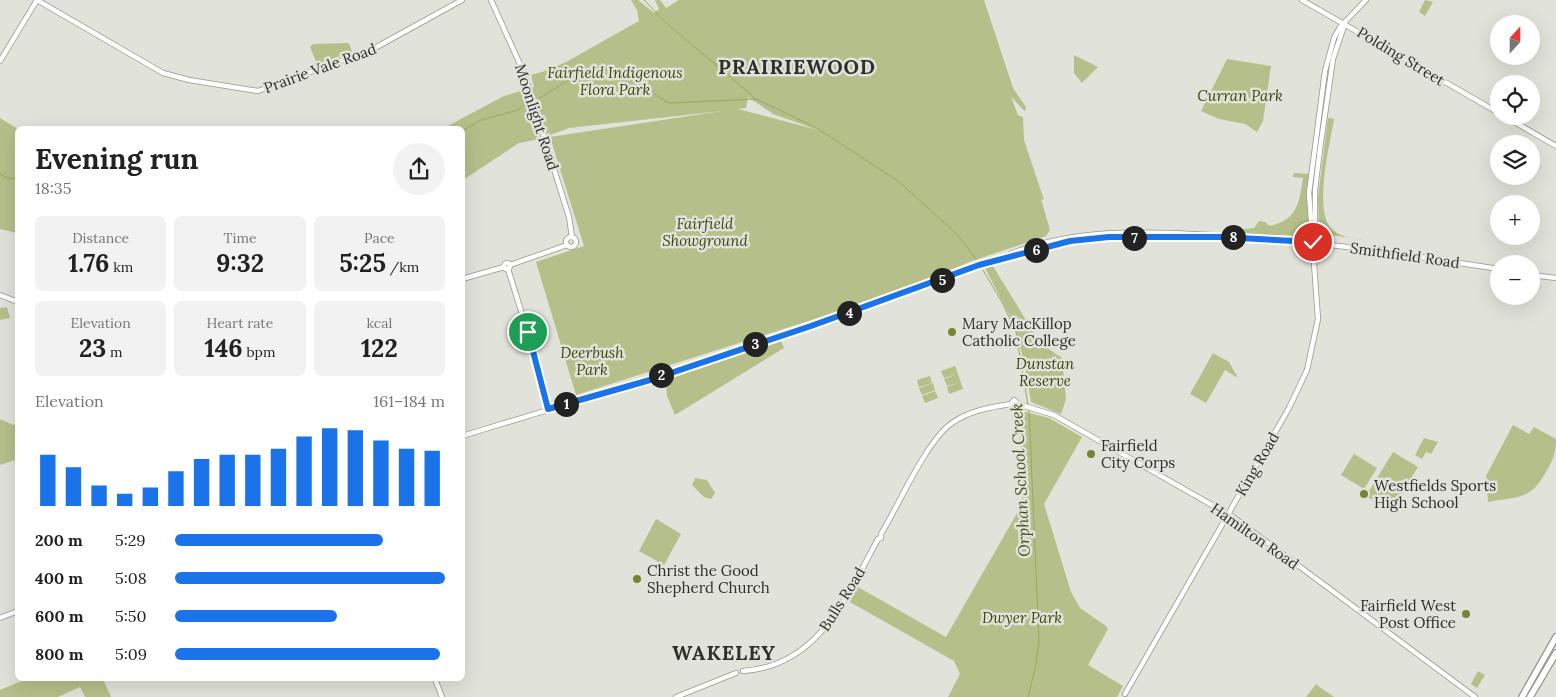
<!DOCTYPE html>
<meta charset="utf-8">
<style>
:root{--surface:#fff;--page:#f2f2f2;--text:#222;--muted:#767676;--accent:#1a73e8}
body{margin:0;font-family:Lora,serif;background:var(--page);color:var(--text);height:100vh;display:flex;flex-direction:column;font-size:19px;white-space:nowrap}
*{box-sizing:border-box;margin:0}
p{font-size:16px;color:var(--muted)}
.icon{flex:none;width:28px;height:28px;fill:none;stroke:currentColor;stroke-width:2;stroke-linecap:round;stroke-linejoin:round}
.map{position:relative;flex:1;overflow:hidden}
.details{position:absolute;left:15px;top:126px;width:450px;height:555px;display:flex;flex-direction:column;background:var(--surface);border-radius:8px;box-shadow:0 5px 20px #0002}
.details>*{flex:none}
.needle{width:32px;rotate:21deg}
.tools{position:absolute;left:1490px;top:15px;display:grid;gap:10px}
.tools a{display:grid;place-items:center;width:50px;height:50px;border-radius:50%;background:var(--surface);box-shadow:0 5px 20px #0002;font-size:25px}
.pin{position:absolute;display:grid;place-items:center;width:42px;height:42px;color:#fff;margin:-21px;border:2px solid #fff;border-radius:50%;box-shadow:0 1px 5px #0007}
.km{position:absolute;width:25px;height:25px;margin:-12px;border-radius:50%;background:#222;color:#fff;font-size:14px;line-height:25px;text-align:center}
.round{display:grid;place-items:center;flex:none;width:52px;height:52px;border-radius:26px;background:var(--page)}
.summary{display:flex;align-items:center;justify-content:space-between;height:85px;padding:0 20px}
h1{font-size:28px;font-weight:800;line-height:38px}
.metrics{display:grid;grid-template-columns:repeat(3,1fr);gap:8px;height:85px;padding:5px 20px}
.metrics div{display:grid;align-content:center;border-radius:8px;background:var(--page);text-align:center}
.metrics b{font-size:25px;font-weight:800}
.metrics small{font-size:14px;font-weight:400}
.metrics p{font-size:14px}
.chart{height:140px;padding:10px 20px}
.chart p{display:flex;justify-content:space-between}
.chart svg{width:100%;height:90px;margin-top:5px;stroke:var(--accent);stroke-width:6}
ul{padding:0 20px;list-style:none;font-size:16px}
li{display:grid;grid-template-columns:80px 60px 1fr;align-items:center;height:38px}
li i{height:12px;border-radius:6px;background:var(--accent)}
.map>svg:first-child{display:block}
.green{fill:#b4bf8a;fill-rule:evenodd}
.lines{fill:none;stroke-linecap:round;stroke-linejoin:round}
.stream{stroke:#9aa85b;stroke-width:1}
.secondary-casing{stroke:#95978e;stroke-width:6}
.highway-casing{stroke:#95978e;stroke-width:8}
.secondary{stroke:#fff;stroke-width:4.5}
.highway{stroke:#fff;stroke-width:5.5}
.route-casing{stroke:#fff;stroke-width:10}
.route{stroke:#1a73e8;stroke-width:6}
.poi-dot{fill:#778432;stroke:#e1e3da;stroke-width:2}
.labels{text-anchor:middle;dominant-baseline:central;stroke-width:5;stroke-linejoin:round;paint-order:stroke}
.street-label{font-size:15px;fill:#2e2f2c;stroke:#e1e3da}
.park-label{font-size:15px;font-style:italic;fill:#3e460a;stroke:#e1e3da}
.poi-label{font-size:15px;fill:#2e2f2c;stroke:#e1e3da;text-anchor:start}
.water-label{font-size:16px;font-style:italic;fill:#475017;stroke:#e1e3da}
.district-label{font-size:20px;font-weight:bold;letter-spacing:1px;fill:#2e2f2c;stroke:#e1e3da}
</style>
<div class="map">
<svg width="1556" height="697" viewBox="0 0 1556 697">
<rect width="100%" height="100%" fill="#e1e3da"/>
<g class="green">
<path d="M631,0h7l16,13 5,-4 -4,-9h5l6,8 13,-8h305l29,88 13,19 -1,4 -14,-14 7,18 5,2 1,23 20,60 -3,-1 9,31 -4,6 -74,25 -79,33 -317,101 -40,-133 48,-16 -34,-109 172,-26 -153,17 -29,11 -21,4 -56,37 -1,-51h-20l62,-33 30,-9 -3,-12 14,-4 21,-9 73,-41 -2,-11zM748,97l25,17 45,16 -80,-21 8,-1z"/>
<polygon points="1425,0 1433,2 1425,16 1419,12"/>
<polygon points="349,43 352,52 317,64 310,47 313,44"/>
<polygon points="1074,55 1098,67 1082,83 1074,73"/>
<polygon points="1227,59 1271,66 1263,121 1257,132 1245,124 1219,119 1201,111"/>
<polygon points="0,118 18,129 17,233 0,229"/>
<path d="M1328,118l6,1c-4,25 -22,96 0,112 11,8 28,9 41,11l-56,-9 -1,-36z"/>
<path d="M1294,173l15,1 -1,55 -2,7 -82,-2v-3l30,-3 5,-7 6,1 4,4c29,-6 30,-23 34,-48l-10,-1z"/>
<polygon points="991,263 1040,343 1062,358 1066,399 1061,414 1031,402 1025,365 1014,324 984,266"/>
<polygon points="7,307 10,318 0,320 0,308"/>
<polygon points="781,341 784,348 675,415 667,396 666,380"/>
<polygon points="1213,353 1229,362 1238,378 1225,370 1206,403 1190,394"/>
<polygon points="955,366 958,374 944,378 941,371"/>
<polygon points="958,374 963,389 949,394 947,387 958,383 947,386 944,379"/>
<polygon points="930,376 932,383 919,387 917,380"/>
<polygon points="933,383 935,390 922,395 919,388"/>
<polygon points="935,391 938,398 925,403 922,396"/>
<polygon points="1018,410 1049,418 1082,437 1044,504 1071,592 1080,608 1106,626 1108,629 1088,665 1123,686 1117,697 948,697 960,674 954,661 850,602 850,598 856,586 946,637 1020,508 1023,494"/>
<polygon points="0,419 13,425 17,422 18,459 0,465"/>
<path d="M1513,425l16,9 5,-7 22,12c0,14 -3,21 -10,33 -16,29 -28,24 -58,30l-2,-26z"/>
<polygon points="1424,438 1438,442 1431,454 1426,452 1422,459 1415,455"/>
<polygon points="1393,452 1418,467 1391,511 1366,496"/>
<polygon points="1354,454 1377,468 1364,489 1341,475"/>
<polygon points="695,478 707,480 715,493 711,499 704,497 692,485"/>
<polygon points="656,519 681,534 664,565 639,551"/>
<polygon points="1478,671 1485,675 1477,688 1471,684"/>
<polygon points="26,679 103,679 111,697 85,697 80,687 58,697 0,697 0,690"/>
<polygon points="1316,684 1318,686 1334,697 1306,697"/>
</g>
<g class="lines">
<g class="stream">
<polyline points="644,0 664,21 756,99"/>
<polyline points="538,99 582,72 597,67 628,76 668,103 756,99 815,127 898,181 957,234 976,259"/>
<polyline points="462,131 481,120 518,110 527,103"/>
<polyline points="0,174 7,178 18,179"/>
<polyline points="983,270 1003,304 1016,332 1028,405"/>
<polyline points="1028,697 1035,669 1039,642 1029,409"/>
</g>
<defs>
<g id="secondary">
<polyline points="37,0 163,73 189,80 258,91 373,49 462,0"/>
<polyline points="491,0 524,73 569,217 572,237"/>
<polyline points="1302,0 1499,113"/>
<polyline points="0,61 37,0"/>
<polyline points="1504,116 1556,146"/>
<circle cx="571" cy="242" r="5"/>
<polyline points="1313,242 1315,236 1315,190 1320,149 1333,59 1345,23"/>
<path d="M1010,254c66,-26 132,-23 202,-19"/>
<circle cx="507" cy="266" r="3"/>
<polyline points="510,265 567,245"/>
<polyline points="508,269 541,375 549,409"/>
<polyline points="1531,275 1556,278"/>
<polyline points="462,279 504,267"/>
<polyline points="0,295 18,302"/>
<polyline points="1011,404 1014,400 1018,404"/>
<polyline points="1018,404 1054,415 1233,517 1475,697"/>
<polyline points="462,436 650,379 811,326 938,282 979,265 1070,241 1109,237 1279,239 1381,251 1499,269"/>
<path d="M878,539l3,-1v-4c18,-29 45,-93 71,-111 17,-12 38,-16 59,-19l3,4 4,-4"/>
<polyline points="0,618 18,611"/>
<path d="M743,671c75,-5 103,-73 135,-132"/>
<polyline points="435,679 442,697"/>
<polyline points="1125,694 1289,408 1307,370 1318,319 1309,193 1325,71 1334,38 1340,27 1366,0"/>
<polyline points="676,697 736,673"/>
</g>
<g id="highway">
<polyline points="1522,697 1556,637"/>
<polyline points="1530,697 1556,653"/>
</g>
</defs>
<use href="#secondary" class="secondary-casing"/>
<use href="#highway" class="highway-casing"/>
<use href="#secondary" class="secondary"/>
<use href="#highway" class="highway"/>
</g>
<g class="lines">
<defs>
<polyline id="route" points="528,332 548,409 650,380 811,326 979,265 1070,241 1109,237 1221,237 1313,242"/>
</defs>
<use href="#route" class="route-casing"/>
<use href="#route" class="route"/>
</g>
<g class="poi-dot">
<circle cx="952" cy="332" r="5"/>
<circle cx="1091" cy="454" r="5"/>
<circle cx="1364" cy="494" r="5"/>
<circle cx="637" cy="579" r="5"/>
<circle cx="1466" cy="614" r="5"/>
</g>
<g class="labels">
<g class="street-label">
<text transform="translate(1401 56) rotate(31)">Polding Street</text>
<text transform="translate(320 68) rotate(-20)">Prairie Vale Road</text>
<text transform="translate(537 117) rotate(72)">Moonlight Road</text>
<text transform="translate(1405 255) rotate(8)">Smithfield Road</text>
<text transform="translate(1257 464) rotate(-60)">King Road</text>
<text transform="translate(1255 536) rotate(35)">Hamilton Road</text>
<text transform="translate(842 599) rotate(-58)">Bulls Road</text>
</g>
<g class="park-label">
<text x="615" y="72">Fairfield Indigenous<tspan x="615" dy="17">Flora Park</tspan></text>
<text x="1240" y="95">Curran Park</text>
<text x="705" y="223">Fairfield<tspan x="705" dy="17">Showground</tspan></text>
<text x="592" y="352">Deerbush<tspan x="592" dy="17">Park</tspan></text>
<text x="1045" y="363">Dunstan<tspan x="1045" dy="17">Reserve</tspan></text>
<text x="1022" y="617">Dwyer Park</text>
</g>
<g class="poi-label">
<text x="962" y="323">Mary MacKillop<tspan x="962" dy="17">Catholic College</tspan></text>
<text x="1101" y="445">Fairfield<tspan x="1101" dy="17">City Corps</tspan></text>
<text x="1374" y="485">Westfields Sports<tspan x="1374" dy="17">High School</tspan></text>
<text x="647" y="570">Christ the Good<tspan x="647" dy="17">Shepherd Church</tspan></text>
<text x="1456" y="605" text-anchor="end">Fairfield West<tspan x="1456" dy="17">Post Office</tspan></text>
</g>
<g class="water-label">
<text transform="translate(1020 480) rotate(-93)">Orphan School Creek</text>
</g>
<g class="district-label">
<text x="797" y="66">PRAIRIEWOOD</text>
<text x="724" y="652">WAKELEY</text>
</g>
</g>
</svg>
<div class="tools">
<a><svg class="needle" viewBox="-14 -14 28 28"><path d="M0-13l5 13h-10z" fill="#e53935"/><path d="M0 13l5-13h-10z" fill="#767676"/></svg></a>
<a><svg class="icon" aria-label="locate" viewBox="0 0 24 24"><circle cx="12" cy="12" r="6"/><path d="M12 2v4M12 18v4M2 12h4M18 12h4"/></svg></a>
<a><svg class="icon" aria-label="layers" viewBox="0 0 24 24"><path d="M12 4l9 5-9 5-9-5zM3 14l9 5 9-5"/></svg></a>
<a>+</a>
<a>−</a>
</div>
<div class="pin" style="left:528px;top:332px;background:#1e9e55"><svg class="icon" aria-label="arrive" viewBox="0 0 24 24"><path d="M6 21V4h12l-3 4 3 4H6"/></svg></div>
<div class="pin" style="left:1313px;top:242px;background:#d93025"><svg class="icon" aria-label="check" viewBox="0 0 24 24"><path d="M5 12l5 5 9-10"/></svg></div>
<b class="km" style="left:566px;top:404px">1</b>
<b class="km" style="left:661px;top:375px">2</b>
<b class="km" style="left:755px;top:344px">3</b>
<b class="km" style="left:849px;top:313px">4</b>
<b class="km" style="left:942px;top:280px">5</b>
<b class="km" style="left:1036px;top:250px">6</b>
<b class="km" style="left:1134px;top:238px">7</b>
<b class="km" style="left:1233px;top:237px">8</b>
<section class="details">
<div class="summary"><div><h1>Evening run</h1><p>18:35</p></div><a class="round"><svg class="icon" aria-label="share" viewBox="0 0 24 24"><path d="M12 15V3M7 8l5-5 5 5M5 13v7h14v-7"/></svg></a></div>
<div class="metrics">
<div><p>Distance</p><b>1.76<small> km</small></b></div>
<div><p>Time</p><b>9:32</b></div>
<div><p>Pace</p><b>5:25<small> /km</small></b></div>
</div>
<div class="metrics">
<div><p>Elevation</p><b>23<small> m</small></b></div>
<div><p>Heart rate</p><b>146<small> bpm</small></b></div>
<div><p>kcal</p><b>122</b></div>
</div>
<div class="chart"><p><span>Elevation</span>161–184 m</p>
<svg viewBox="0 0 160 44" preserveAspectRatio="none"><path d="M5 44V19M15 44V25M25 44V34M35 44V38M45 44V35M55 44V27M65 44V21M75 44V19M85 44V19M95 44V16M105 44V10M115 44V6M125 44V7M135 44V12M145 44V16M155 44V17"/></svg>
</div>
<ul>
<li><b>200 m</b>5:29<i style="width:77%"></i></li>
<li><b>400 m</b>5:08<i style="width:100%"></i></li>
<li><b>600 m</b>5:50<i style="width:60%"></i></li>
<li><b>800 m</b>5:09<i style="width:98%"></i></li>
</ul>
</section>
</div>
